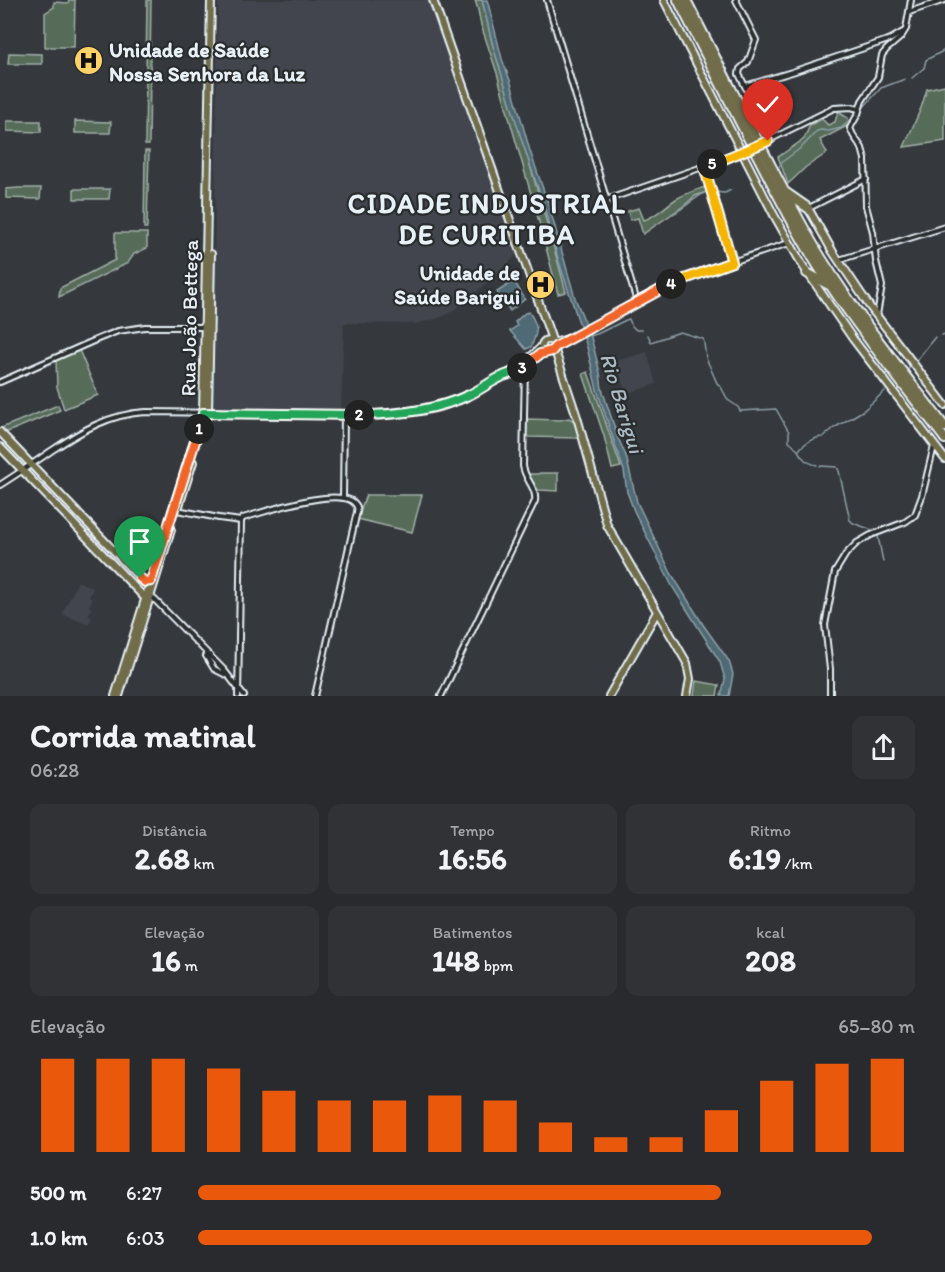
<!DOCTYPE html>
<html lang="pt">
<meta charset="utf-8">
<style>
:root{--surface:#282a2d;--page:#303235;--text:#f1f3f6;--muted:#a5a7aa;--accent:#ea580c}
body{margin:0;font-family:Itim,sans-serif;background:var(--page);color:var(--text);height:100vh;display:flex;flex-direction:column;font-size:22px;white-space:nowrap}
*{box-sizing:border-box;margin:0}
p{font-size:20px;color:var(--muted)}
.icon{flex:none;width:33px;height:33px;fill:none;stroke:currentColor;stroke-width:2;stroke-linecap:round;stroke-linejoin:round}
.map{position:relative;height:696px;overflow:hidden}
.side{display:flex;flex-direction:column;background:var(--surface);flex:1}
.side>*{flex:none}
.pin{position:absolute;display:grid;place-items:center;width:51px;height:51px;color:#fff;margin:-62px -26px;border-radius:50% 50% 50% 0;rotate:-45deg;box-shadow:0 0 6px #0007}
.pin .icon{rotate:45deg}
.km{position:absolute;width:30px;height:30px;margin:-15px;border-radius:50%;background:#222;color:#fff;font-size:16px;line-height:30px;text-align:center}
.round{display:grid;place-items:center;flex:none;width:63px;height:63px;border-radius:12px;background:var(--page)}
.overview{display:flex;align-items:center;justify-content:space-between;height:102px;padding:0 30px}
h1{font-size:33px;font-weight:700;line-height:45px}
.metrics{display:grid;grid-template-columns:repeat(3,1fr);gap:9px;height:102px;padding:6px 30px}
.metrics div{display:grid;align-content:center;border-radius:12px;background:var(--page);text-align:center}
.metrics b{font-size:30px;font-weight:700}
.metrics small{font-size:16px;font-weight:400}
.metrics p{font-size:16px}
.chart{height:168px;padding:12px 30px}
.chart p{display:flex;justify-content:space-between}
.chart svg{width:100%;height:108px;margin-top:6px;stroke:var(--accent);stroke-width:6}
ul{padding:0 30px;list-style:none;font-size:20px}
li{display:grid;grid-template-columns:96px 72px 1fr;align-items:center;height:45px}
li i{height:15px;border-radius:8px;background:var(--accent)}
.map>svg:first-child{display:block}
.built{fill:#42454d}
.green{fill:#576c58;stroke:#a0aea8;stroke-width:1.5}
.water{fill:#4f6a74;stroke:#8ca0a9;stroke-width:1.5}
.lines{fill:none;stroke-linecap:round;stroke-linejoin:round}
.stream{stroke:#8ca0a9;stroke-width:1.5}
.minor-casing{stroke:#e8f1f8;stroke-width:8}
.major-casing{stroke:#e8f1f8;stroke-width:10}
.highway-casing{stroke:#e8f1f8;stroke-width:12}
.minor{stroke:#2a2d2e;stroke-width:4}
.major{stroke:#716d4b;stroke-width:6}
.highway{stroke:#716d4b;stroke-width:8}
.highway-bridge-casing{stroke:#e8f1f8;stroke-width:12;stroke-linecap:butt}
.highway-bridge{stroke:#716d4b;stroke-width:8}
.split-1-casing{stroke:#fff;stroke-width:12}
.split-2-casing{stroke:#fff;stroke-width:12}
.split-3-casing{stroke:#fff;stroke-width:12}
.split-4-casing{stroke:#fff;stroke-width:12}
.split-5-casing{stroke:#fff;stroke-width:12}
.split-6-casing{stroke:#fff;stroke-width:12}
.split-1{stroke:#f0652b;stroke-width:8}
.split-2{stroke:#22a559;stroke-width:8}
.split-3{stroke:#22a559;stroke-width:8}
.split-4{stroke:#f0652b;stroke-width:8}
.split-5{stroke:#f5b400;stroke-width:8}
.split-6{stroke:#f5b400;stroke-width:8}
.labels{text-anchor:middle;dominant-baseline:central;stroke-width:4.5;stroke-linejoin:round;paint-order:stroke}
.poi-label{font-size:21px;font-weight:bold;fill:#e8f1f8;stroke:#2a2d2e;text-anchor:start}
.street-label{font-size:21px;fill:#e8f1f8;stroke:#2a2d2e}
.water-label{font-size:22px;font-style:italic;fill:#abbbc3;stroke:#2a2d2e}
.district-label{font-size:27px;font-weight:bold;letter-spacing:1.5px;fill:#e8f1f8;stroke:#2a2d2e}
</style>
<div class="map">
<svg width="945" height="696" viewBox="0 0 945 696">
<rect width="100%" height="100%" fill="#35383c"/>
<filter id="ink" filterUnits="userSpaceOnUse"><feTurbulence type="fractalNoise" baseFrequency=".0167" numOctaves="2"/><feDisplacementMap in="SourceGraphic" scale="12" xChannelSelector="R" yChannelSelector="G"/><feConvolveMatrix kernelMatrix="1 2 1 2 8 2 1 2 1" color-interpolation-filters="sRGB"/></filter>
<g filter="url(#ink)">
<g class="built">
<polygon points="218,0 430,0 518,254 467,301 446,315 436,319 415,324 344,323 341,412 212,411"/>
<polygon points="647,352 656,384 626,394 616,361"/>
<polygon points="78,581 93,588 89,597 92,599 89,607 92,608 88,616 92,617 88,625 62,614"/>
</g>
<g class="green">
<polygon points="69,0 75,0 74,47 45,47 45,13 54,7 54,2 68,3"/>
<polygon points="147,0 151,0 149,145 145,145"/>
<path d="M475,0h7c5,16 7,33 12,49 26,81 50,161 72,243l-8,2 -16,-62 -32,-111 -13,-48 -16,-48 -3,-15z"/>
<polygon points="9,53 42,54 42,64 8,64"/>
<polygon points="945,85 945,141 904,147 921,108 927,89"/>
<polygon points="838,112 848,118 849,125 820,140 827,153 806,167 788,184 778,157 804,139 810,125 822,119 828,125 835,122"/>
<polygon points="7,121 41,121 41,132 7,131"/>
<polygon points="75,121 111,122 110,133 75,133"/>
<polygon points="145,151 149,151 147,228 144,228"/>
<path d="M708,186l1,5 -14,5 -10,9 -42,29 -5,-16 -8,2 -2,-9 11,-3 5,12c13,-4 21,-14 32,-21 10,-6 21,-9 32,-13z"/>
<polygon points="19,188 41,188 40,199 6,198 6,189"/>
<polygon points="74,189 110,189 109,199 74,199"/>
<polygon points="115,233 147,233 147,248 134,254 128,263 59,297 60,288 115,260"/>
<polygon points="79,350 98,395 64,409 57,387 56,360"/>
<polygon points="588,372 621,467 612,469 604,436 583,374"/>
<polygon points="58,405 60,410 5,433 1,428"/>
<polygon points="569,418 574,421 579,438 526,437 527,419 560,420"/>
<polygon points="540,473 558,473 558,491 538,490 528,474 538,474"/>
<polygon points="366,495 422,495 412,532 357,519"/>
<polygon points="696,681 719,685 717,696 694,696"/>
</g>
<g class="water">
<polygon points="482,0 487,0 488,3 502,59 511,83 530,151 549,206 575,298 591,337 600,373 602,389 618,438 626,456 637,502 671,573 704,626 729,661 733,674 729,696 721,696 725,679 720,662 672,586 634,511 627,492 624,471 597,390 587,347 558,259 544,206 521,138 493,46"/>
<polygon points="514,281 525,299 510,311 497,292"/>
<path d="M529,312c10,15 9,19 2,35l-5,2 -16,-18 7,-5 -2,-4 10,-9z"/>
</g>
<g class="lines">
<g class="stream">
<polyline points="912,78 924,68 926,60 945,50"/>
<polyline points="862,109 881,88 905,79"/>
<polyline points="779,167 782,162 802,147 817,131 821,130 829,131 841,128 852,119"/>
<polyline points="713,192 725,193 731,190"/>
<path d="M673,214c12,-6 21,-16 33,-22"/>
<polyline points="632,326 636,330 642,330"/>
<path d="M648,335l3,7 29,-10 23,7 1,4 2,15 11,25 4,4 7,13 10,7 2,4 36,-2 13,23v9c13,9 9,20 28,24"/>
<polyline points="942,335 945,334"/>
<polyline points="590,336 597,334 626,320 629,319 631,324"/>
<polyline points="915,362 935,337"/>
<polyline points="907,371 910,367"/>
<path d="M799,450c5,-7 16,-13 24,-13l11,-9 30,-18 21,-19"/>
<polyline points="820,466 837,467 839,471 850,520 853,523 875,531"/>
<polyline points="878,536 883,562"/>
</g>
<defs>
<g id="minor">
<polyline points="547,0 637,302"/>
<polyline points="736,0 756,40 748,62 740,69 739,74 772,140"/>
<polyline points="909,12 945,0"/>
<polyline points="745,86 792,72 891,39 903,32"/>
<polyline points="759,145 834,108 851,107 859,109"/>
<polyline points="704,166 731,262"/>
<polyline points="606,200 729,158 752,147"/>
<polyline points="809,208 866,179"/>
<polyline points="839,260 945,227"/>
<polyline points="877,315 882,286 876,261 873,232 866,206 865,159 862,148 853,135 850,128 858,114 862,101 878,77 882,55 887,49 901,37 906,29 911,0"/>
<polyline points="553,342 568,338"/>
<polyline points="555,347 663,287 729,262 732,262 789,243"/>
<path d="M506,375c16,-3 26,-17 40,-23"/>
<polyline points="0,382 98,339 118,331 145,327 204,327"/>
<path d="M0,485c17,-11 34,-22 51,-34 30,-20 58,-37 95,-39 50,0 100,2 150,2 33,1 67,3 100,0 51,-5 110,-32 146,-69"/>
<polyline points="343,498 344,415"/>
<polyline points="177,510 219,518 241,521"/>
<path d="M241,521l2,-3c18,-5 105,-36 114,-11 1,3 0,6 -1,9l-41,180"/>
<polyline points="151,596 224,670 244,696"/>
<polyline points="206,656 214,669 228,676"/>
<polyline points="238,696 241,521"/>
<path d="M441,696l94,-195c2,-13 -10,-21 -12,-35l2,-100 2,-7"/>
<polyline points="830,696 830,669 825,625 835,572 846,554 857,543 871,535 905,522 915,515 922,496 934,446"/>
</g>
<g id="major">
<polyline points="433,0 552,340"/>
<polyline points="664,0 774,215 803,266 853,339 945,459"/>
<polyline points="808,208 833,252 870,307 945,405"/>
<circle cx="548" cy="346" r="6"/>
<polyline points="554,348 577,417 607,525 687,663 690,679 687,696"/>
<polyline points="205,420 208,413 211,254"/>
<polyline points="0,432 140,578 145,582 151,581"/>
<polyline points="0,447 145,598"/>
<polyline points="178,509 193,462"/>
<polyline points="115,696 203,413 211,0"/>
<polyline points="119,696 171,530"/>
<polyline points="609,696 657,612"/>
</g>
<g id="highway">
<polyline points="678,0 751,144"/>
<polyline points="686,0 758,141"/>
<path d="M763,150c19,37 37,74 59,109 37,59 81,113 123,168"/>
<path d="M756,153c23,45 46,90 74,132 35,53 76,103 115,154"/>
<polyline points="785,192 808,208"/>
<polyline points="807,273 827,284"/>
</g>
</defs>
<use href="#minor" class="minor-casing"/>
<use href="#major" class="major-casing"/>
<use href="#highway" class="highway-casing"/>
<use href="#minor" class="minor"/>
<use href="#major" class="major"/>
<use href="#highway" class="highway"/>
<defs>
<g id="highway-bridge">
<polyline points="758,141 763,150"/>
<polyline points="751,144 756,153"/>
</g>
</defs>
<use href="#highway-bridge" class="highway-bridge-casing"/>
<use href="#highway-bridge" class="highway-bridge"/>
</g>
</g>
<g class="lines" filter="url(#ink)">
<defs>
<polyline id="split-1" points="140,578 145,582 151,581 199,429"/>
<polyline id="split-2" points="199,429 203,413 359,415"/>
<path id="split-3" d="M359,415c38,0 76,-4 110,-20 11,-5 21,-13 32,-18 8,-4 14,-4 21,-9"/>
<polyline id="split-4" points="522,368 540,354 552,351 555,347 671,284"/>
<polyline id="split-5" points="671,284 732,262 704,166 712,164"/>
<polyline id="split-6" points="712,164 768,141"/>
</defs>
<use href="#split-1" class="split-1-casing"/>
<use href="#split-2" class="split-2-casing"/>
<use href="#split-3" class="split-3-casing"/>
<use href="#split-4" class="split-4-casing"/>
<use href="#split-5" class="split-5-casing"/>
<use href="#split-6" class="split-6-casing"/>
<use href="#split-1" class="split-1"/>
<use href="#split-2" class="split-2"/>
<use href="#split-3" class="split-3"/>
<use href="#split-4" class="split-4"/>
<use href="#split-5" class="split-5"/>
<use href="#split-6" class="split-6"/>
</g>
<defs>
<symbol id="hospital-disc" viewBox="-11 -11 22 22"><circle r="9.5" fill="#ffd166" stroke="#2a2d2e"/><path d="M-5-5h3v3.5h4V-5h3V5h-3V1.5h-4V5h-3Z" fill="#111"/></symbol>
</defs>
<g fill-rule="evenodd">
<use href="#hospital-disc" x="72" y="44" width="33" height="33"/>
<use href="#hospital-disc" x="524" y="268" width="33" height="33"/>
</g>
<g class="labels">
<g class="poi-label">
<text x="109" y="49">Unidade de Saúde<tspan x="109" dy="24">Nossa Senhora da Luz</tspan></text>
<text x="520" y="272" text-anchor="end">Unidade de<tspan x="520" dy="24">Saúde Barigui</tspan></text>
</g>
<g class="street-label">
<text transform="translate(189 318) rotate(-89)">Rua João Bettega</text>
</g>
<g class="water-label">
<text transform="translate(622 403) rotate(73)">Rio Barigui</text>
</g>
<g class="district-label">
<text x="487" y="203">CIDADE INDUSTRIAL<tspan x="487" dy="31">DE CURITIBA</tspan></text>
</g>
</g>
</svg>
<div class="pin" style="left:140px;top:578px;background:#1e9e55"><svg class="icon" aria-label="arrive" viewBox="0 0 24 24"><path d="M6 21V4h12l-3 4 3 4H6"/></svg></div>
<div class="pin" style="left:768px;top:141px;background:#d93025"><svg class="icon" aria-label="check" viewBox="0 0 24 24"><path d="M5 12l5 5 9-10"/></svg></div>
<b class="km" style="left:199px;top:429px">1</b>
<b class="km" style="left:359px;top:415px">2</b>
<b class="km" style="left:522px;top:368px">3</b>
<b class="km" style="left:671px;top:284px">4</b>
<b class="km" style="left:712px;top:164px">5</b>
</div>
<section class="side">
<div class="overview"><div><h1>Corrida matinal</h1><p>06:28</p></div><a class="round"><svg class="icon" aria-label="share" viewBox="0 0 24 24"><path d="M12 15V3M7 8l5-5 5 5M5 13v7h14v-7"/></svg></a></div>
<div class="metrics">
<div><p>Distância</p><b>2.68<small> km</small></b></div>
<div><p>Tempo</p><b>16:56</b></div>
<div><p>Ritmo</p><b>6:19<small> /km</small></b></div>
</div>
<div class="metrics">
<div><p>Elevação</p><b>16<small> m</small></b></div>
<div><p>Batimentos</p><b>148<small> bpm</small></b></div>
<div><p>kcal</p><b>208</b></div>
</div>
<div class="chart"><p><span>Elevação</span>65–80 m</p>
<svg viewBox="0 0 160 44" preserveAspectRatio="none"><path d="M5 44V6M15 44V6M25 44V6M35 44V10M45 44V19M55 44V23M65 44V23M75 44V21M85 44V23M95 44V32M105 44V38M115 44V38M125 44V27M135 44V15M145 44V8M155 44V6"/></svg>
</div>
<ul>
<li><b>500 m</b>6:27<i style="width:73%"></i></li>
<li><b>1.0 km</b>6:03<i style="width:94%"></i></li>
</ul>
</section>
